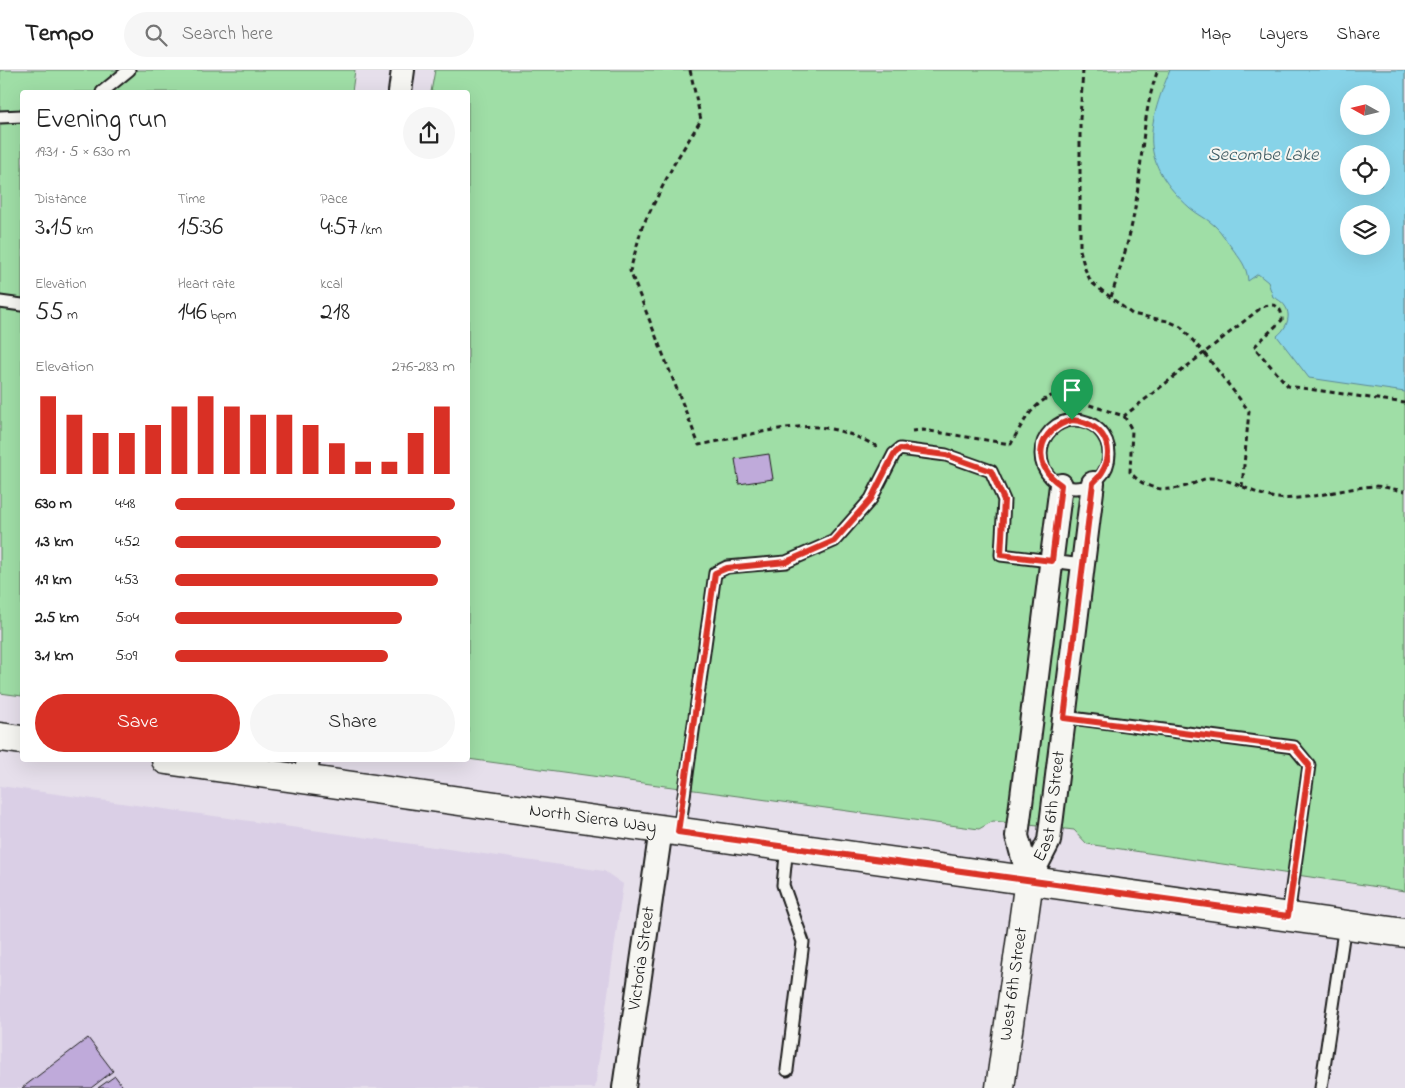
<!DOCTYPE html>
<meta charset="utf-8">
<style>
:root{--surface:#fff;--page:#f6f6f6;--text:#222;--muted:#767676;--line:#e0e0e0;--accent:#d93025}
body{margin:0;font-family:"Indie Flower",sans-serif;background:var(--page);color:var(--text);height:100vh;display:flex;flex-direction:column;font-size:19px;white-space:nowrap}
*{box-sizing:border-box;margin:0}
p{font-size:16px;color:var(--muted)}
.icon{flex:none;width:28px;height:28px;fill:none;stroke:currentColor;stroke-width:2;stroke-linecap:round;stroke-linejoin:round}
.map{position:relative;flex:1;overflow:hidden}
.panel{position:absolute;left:20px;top:20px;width:450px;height:672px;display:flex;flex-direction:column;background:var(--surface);border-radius:5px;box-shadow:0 5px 20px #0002}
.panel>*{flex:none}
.needle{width:32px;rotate:278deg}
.buttons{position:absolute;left:1340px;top:15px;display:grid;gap:10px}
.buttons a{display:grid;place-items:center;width:50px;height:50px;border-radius:50%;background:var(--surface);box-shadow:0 5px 20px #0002;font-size:25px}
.pin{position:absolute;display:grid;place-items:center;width:42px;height:42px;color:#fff;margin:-51px -21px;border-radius:50% 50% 50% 0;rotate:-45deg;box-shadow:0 0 5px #0007}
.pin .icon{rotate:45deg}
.round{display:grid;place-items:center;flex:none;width:52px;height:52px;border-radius:26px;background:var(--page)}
.headline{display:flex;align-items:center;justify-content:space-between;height:85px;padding:0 15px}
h1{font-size:28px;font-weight:600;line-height:38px}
.figures{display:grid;grid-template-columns:repeat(3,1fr);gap:8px;height:85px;padding:5px 15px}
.figures div{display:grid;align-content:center}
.figures b{font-size:25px;font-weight:600}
.figures small{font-size:14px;font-weight:400}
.figures p{font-size:14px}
.chart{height:140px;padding:10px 15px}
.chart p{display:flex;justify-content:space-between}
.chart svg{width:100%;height:90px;margin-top:5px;stroke:var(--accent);stroke-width:6}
.action{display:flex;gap:10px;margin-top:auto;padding:10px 15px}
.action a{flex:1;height:58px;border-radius:30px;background:var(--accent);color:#fff;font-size:20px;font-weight:600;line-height:58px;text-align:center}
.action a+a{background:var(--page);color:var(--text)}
ul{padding:0 15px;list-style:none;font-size:16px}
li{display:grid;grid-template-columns:80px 60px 1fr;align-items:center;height:38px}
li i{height:12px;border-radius:6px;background:var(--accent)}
header{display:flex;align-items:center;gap:30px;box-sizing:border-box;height:70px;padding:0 25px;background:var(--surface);border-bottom:1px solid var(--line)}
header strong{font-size:24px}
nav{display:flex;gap:28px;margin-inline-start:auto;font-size:18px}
.search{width:350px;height:45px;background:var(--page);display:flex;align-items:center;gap:12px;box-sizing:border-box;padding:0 18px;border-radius:28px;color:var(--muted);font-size:19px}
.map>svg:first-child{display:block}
.built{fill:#dacfe6}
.green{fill:#9fdea6;stroke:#5e7d61;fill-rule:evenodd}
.water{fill:#87d3e8;stroke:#5c8a96;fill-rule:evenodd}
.building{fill:#bfaada;stroke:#1c1c1c}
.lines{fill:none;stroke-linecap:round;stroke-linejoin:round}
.service-casing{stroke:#1c1c1c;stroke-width:15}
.minor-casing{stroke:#1c1c1c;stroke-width:26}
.tertiary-casing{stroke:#1c1c1c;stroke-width:31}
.path{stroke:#1c1c1c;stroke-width:3;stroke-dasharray:5 4;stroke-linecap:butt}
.service{stroke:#f6f6f2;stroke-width:11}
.minor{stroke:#f6f6f2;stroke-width:22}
.tertiary{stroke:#f6f6f2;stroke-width:28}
.route-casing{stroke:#fff;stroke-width:10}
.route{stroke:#d93025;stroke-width:6}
.labels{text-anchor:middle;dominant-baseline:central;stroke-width:4;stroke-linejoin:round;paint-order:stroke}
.street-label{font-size:18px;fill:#1c1c1c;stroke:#f6f6f2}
.water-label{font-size:19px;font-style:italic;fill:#415c63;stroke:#f6f6f2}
</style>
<header>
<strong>Tempo</strong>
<div class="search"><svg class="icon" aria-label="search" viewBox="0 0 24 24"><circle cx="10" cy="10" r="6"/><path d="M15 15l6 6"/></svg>Search here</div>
<nav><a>Map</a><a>Layers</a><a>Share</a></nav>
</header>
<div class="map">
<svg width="1405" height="1018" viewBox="0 0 1405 1018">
<rect width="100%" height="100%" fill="#e6dfeb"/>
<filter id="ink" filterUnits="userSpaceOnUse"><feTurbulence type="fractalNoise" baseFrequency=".02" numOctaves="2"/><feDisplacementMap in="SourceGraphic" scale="10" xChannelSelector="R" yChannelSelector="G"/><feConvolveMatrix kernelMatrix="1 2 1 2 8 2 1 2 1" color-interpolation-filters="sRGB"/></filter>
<g filter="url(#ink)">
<polygon class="built" points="0,716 604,801 623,814 595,1018 0,1018"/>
<g class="green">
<polygon points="0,0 355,0 352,22 22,22 22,626 0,623"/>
<path d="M435,0h970v821l-318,-47 -13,-14 -81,-9 -14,8 -511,-70v-667h-37zM1349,24h32v32h-32zM1349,84h32v32h-32zM1349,144h32v32h-32z"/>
</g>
<path class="water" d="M1170,0h235v322l-96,-14 -32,-42c15,-12 16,-31 -4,-39l-5,-15 -10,-8 -10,7c-1,-15 -8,-22 -16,-33 -6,-7 -10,-16 -17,-22 -7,-7 -17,-11 -25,-18 -51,-46 -44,-79 -20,-138zM1349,24h32v32h-32zM1349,84h32v32h-32zM1349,144h32v32h-32z"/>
<g class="building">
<polygon points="769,384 773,409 739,414 735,389"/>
<polygon points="88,968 113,1001 91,1018 22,1018"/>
<polygon points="115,1006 124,1018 98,1018"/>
</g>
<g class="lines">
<defs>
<g id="service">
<polyline points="102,22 129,0"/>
<polyline points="0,47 22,46"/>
<polyline points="0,232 22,235"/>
<circle cx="1075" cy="384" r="34"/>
<polyline points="1064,647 1294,677 1309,695 1288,846"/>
<polyline points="679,762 715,503 727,497 786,492 834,471 871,429 894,384 900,379 946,385 991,401 1004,430 1001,485 1083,495"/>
<polyline points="787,1000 803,872 783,815 787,776"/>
<polyline points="1321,1018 1345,854"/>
</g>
<g id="minor">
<polyline points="400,22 403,0"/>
<polyline points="305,709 308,690"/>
<path id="s1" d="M1029,810l20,-39 44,-358"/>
<polyline points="1029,810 1017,766 1061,415"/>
<path id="s2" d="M624,1018l37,-259"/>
</g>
<g id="tertiary">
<polyline points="0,667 22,670"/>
<path id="s3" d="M166,690l1239,173"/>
<path id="s4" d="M1000,1018l29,-208"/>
</g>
</defs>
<use href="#service" class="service-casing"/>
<use href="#minor" class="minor-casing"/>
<use href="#tertiary" class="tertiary-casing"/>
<g class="path">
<path d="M690,0l11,50 -27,44 -32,63 -12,44 69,174c34,-6 85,-21 118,-18 22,2 40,9 59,19l3,-2"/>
<polyline points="1083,0 1080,49 1080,180 1085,199 1091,212 1132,244 1168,251 1181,257 1204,283 1124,346"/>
<path d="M1111,227c11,-34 22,-68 26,-103 6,-42 6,-84 21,-124"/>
<path d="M912,361l11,-1 88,14c13,-25 32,-59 66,-49l6,8 41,13 8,14 -2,42c16,19 39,21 62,12 6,-2 12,-6 18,-6 23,0 43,17 66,20 34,3 65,-10 99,-12 9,0 21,4 30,5"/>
<path d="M1242,417l7,-76 -45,-58 58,-46c13,-5 20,-1 20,13l-28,27 34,39 117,17"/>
</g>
<use href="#service" class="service"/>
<use href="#minor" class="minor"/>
<use href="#tertiary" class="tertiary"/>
</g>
</g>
<g class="lines" filter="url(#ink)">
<defs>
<path id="route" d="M1072,350c37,3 48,38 21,63l-29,235 230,29 15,18 -21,151 -610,-84 37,-259 12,-5 59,-6 48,-21 37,-42 23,-45 6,-5 46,6 45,16 13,29 -3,55 51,6 9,-76c-31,-20 -24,-56 11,-65z"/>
</defs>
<use href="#route" class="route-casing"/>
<use href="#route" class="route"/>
</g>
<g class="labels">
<g class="street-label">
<text stroke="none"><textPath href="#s1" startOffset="78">East 6th Street</textPath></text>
<text stroke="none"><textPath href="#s3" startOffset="431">North Sierra Way</textPath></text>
<text stroke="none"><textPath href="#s2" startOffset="131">Victoria Street</textPath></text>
<text stroke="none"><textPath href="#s4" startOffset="105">West 6th Street</textPath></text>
</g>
<g class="water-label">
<text x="1263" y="85">Secombe Lake</text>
</g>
</g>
</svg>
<div class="buttons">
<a><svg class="needle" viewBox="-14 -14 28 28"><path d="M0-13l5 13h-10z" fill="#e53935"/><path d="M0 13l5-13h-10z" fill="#767676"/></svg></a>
<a><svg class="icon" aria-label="locate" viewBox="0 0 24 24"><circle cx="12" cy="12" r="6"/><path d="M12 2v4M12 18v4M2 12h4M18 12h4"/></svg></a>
<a><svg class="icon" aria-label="layers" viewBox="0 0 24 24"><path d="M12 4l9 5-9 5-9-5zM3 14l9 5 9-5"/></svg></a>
</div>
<div class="pin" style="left:1072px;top:350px;background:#1e9e55"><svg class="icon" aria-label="arrive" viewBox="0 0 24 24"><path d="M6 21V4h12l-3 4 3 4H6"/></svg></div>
<section class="panel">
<div class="headline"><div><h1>Evening run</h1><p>19:31 · 5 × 630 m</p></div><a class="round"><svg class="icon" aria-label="share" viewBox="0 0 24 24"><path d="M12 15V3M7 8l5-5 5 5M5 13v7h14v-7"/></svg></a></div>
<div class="figures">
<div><p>Distance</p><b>3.15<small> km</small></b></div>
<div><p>Time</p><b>15:36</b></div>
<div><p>Pace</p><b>4:57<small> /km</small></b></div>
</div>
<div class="figures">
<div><p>Elevation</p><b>55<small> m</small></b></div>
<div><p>Heart rate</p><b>146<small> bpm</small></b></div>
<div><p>kcal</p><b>218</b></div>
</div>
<div class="chart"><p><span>Elevation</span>276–283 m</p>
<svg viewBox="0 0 160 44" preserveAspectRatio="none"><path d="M5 44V6M15 44V15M25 44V24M35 44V24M45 44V20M55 44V11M65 44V6M75 44V11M85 44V15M95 44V15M105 44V20M115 44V29M125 44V38M135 44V38M145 44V24M155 44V11"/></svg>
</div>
<ul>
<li><b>630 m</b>4:48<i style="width:100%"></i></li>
<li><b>1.3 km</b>4:52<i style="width:95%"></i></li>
<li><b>1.9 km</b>4:53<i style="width:94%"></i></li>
<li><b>2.5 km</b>5:04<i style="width:81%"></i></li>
<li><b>3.1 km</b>5:09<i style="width:76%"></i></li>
</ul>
<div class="action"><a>Save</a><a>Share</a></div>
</section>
</div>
